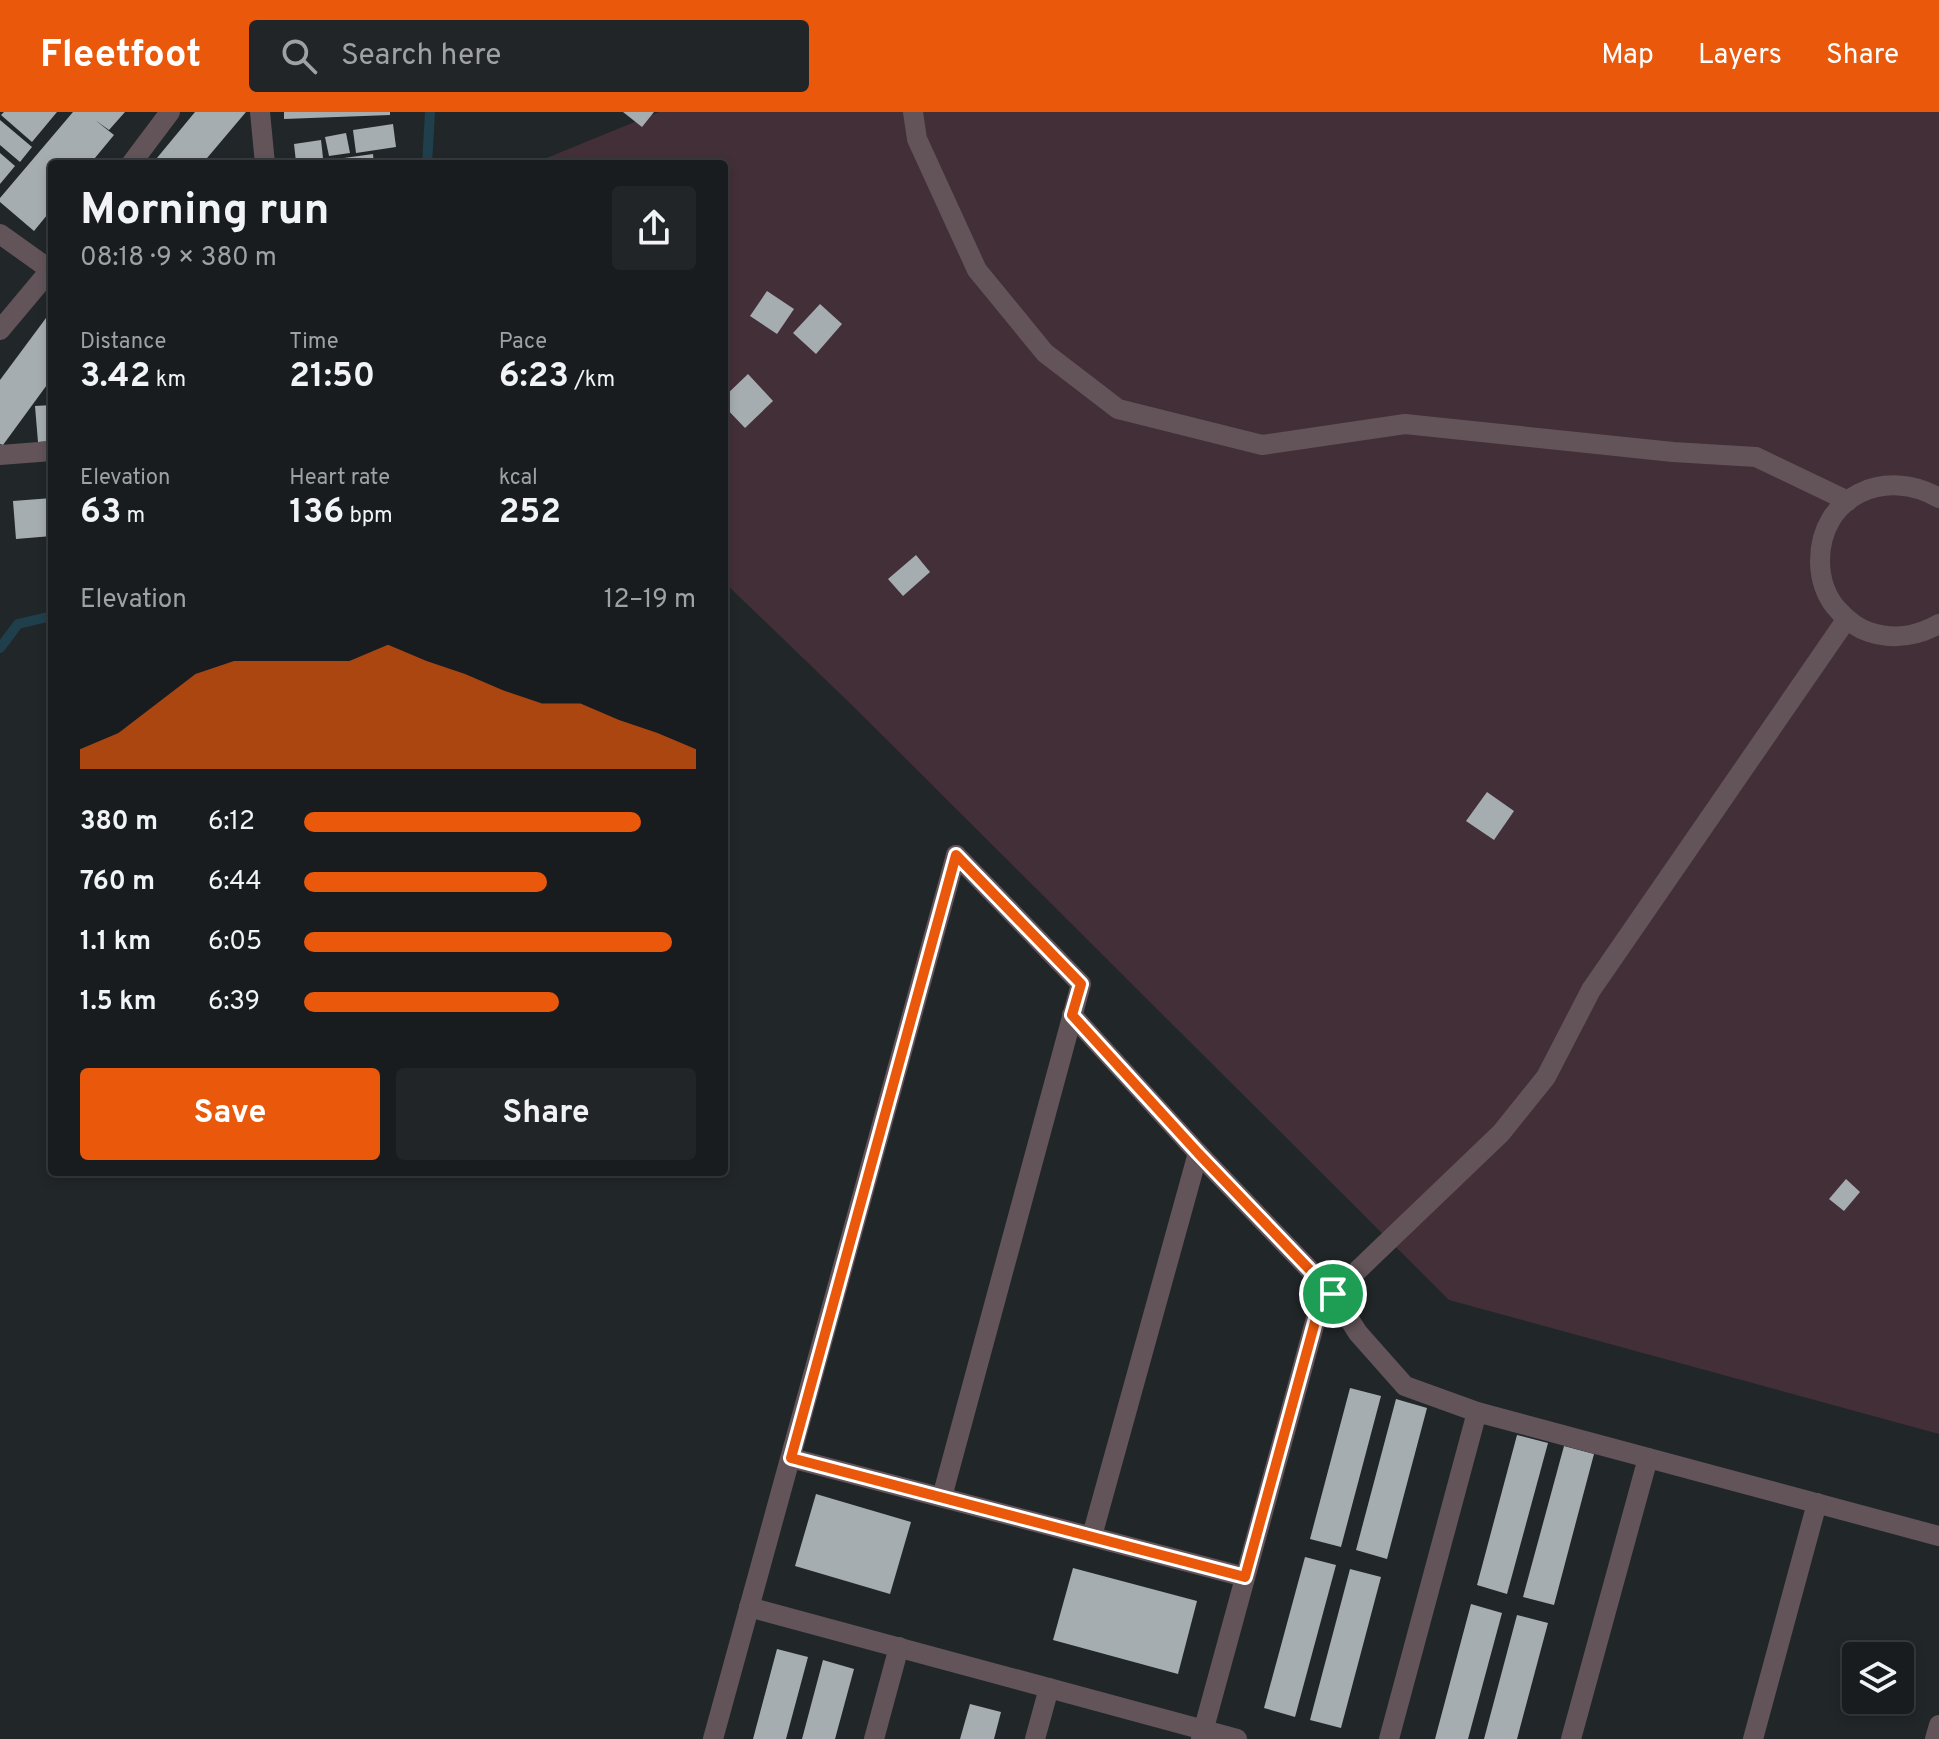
<!DOCTYPE html>
<meta charset="utf-8">
<style>
:root{--surface:#191c1f;--page:#222528;--text:#f1f3f6;--muted:#9fa1a4;--line:#373a3d;--accent:#ea580c}
body{margin:0;font-family:Overpass,sans-serif;background:var(--page);color:var(--text);height:100vh;display:flex;flex-direction:column;font-size:30px;white-space:nowrap}
*{box-sizing:border-box;margin:0}
p{font-size:26px;color:var(--muted)}
.icon{flex:none;width:44px;height:44px;fill:none;stroke:currentColor;stroke-width:2;stroke-linecap:round;stroke-linejoin:round}
.map{position:relative;flex:1;overflow:hidden}
.panel{position:absolute;left:48px;top:48px;width:680px;height:1016px;display:flex;flex-direction:column;background:var(--surface);border-radius:8px;box-shadow:0 4px 12px #0003,0 0 0 2px var(--line)}
.panel>*{flex:none}
.controls{position:absolute;left:1842px;top:1530px;display:grid;gap:16px}
.controls a{display:grid;place-items:center;width:72px;height:72px;border-radius:8px;background:var(--surface);box-shadow:0 4px 12px #0003,0 0 0 2px var(--line);font-size:40px}
.pin{position:absolute;display:grid;place-items:center;width:68px;height:68px;color:#fff;margin:-34px;border:4px solid #fff;border-radius:50%;box-shadow:0 2px 8px #0007}
.round{display:grid;place-items:center;flex:none;width:84px;height:84px;border-radius:8px;background:var(--page)}
.headline{display:flex;align-items:center;justify-content:space-between;height:136px;padding:0 32px}
h1{font-size:44px;font-weight:700;line-height:60px}
.stats{display:grid;grid-template-columns:repeat(3,1fr);gap:12px;height:136px;padding:8px 32px}
.stats div{display:grid;align-content:center}
.stats b{font-size:34px;font-weight:700}
.stats small{font-size:22px;font-weight:400}
.stats p{font-size:22px}
.chart{height:224px;padding:16px 32px}
.chart p{display:flex;justify-content:space-between}
.chart svg{width:100%;height:144px;margin-top:8px;fill:var(--accent);opacity:.7}
.action{display:flex;gap:16px;margin-top:auto;padding:16px 32px}
.action a{flex:1;height:92px;border-radius:8px;background:var(--accent);color:#fff;font-size:32px;font-weight:700;line-height:92px;text-align:center}
.action a+a{background:var(--page);color:var(--text)}
ul{padding:0 32px;list-style:none;font-size:26px}
li{display:grid;grid-template-columns:128px 96px 1fr;align-items:center;height:60px}
li i{height:20px;border-radius:10px;background:var(--accent)}
header{display:flex;align-items:center;gap:48px;box-sizing:border-box;height:112px;padding:0 40px;background:var(--accent);color:#fff}
header strong{font-size:38px}
nav{display:flex;gap:44px;margin-inline-start:auto;font-size:28px}
.search{width:560px;height:72px;background:var(--page);display:flex;align-items:center;gap:20px;box-sizing:border-box;padding:0 28px;border-radius:8px;color:var(--muted);font-size:30px}
.map>svg:first-child{display:block}
.green{fill:#432f37}
.lines{fill:none;stroke-linecap:round;stroke-linejoin:round}
.stream{stroke:#1f3f4d;stroke-width:10}
.building{fill:#a6adb0}
.minor{stroke:#625459;stroke-width:20}
.route-casing{stroke:#fff;stroke-width:16}
.route{stroke:#ea580c;stroke-width:10}
</style>
<header>
<strong>Fleetfoot</strong>
<div class="search"><svg class="icon" aria-label="search" viewBox="0 0 24 24"><circle cx="10" cy="10" r="6"/><path d="M15 15l6 6"/></svg>Search here</div>
<nav><a>Map</a><a>Layers</a><a>Share</a></nav>
</header>
<div class="map">
<svg width="1939" height="1627" viewBox="0 0 1939 1627">
<rect width="100%" height="100%" fill="#212629"/>
<polygon class="green" points="659,0 1939,0 1939,1322 1449,1188 856,597 724,470 724,52 532,52"/>
<g class="lines">
<g class="stream">
<polyline points="427,52 430,0"/>
<polyline points="0,536 18,512 52,504"/>
</g>
</g>
<g class="building">
<polygon points="4,0 57,0 32,30 1,3"/>
<polygon points="73,0 125,0 109,18 95,8 114,23 90,52 52,52 52,97 34,119 0,90 0,86"/>
<polygon points="195,0 246,0 202,52 152,52"/>
<polygon points="284,0 390,0 390,3 284,7"/>
<polygon points="623,0 654,0 642,15"/>
<polygon points="0,8 32,35 20,50 0,33"/>
<polygon points="393,12 396,35 356,41 353,18"/>
<polygon points="346,21 350,41 329,44 325,25"/>
<polygon points="321,28 323,46 296,50 294,32"/>
<polygon points="0,41 15,54 0,72"/>
<polygon points="373,42 374,52 315,52 315,50"/>
<polygon points="767,179 794,197 777,222 750,204"/>
<polygon points="820,192 842,212 816,242 793,221"/>
<polygon points="46,206 52,210 52,266 3,333 0,332 0,268"/>
<polygon points="748,262 773,289 745,316 724,294 724,285"/>
<polygon points="52,293 52,329 38,330 35,294"/>
<polygon points="52,386 52,424 16,427 13,389"/>
<polygon points="916,443 930,460 903,484 888,467"/>
<polygon points="1487,680 1514,699 1494,728 1466,709"/>
<polygon points="1846,1067 1860,1080 1844,1099 1829,1087"/>
<polygon points="1350,1276 1381,1284 1341,1435 1310,1427"/>
<polygon points="1396,1287 1427,1296 1387,1447 1356,1438"/>
<polygon points="1517,1323 1548,1331 1507,1482 1477,1473"/>
<polygon points="1564,1334 1594,1342 1554,1493 1523,1485"/>
<polygon points="816,1382 911,1410 890,1482 795,1454"/>
<polygon points="1305,1445 1336,1453 1295,1605 1264,1596"/>
<polygon points="1073,1456 1197,1489 1178,1562 1053,1528"/>
<polygon points="1350,1457 1381,1465 1341,1616 1310,1608"/>
<polygon points="1471,1492 1502,1501 1468,1627 1435,1627"/>
<polygon points="1517,1503 1548,1511 1517,1627 1484,1627"/>
<polygon points="777,1537 808,1545 786,1627 753,1627"/>
<polygon points="823,1548 854,1557 835,1627 802,1627"/>
<polygon points="970,1592 1001,1600 994,1627 960,1627"/>
</g>
<g class="lines">
<g class="minor">
<polyline points="260,0 265,52"/>
<polyline points="913,0 917,27 977,158 1045,241 1118,297 1262,333 1405,312 1673,340 1756,345 1848,389"/>
<polyline points="131,52 170,0"/>
<polyline points="0,122 52,159"/>
<polyline points="0,218 52,156"/>
<polyline points="0,343 52,339"/>
<path d="M1939,386c-53,-31 -119,-3 -119,63 0,18 6,37 19,50 8,9 18,17 30,21 25,8 47,5 70,-8"/>
<polyline points="1072,903 1198,1041 1333,1182 1358,1221 1405,1274 1477,1300 1939,1424"/>
<polyline points="791,1346 1245,1465"/>
<polyline points="942,1385 1081,872 956,743"/>
<polyline points="1092,1424 1198,1041"/>
<polyline points="749,1495 1237,1627"/>
<polyline points="713,1627 956,743"/>
<polyline points="874,1627 899,1535"/>
<polyline points="1035,1627 1049,1576"/>
<polyline points="1201,1627 1318,1199 1333,1182 1501,1021 1546,965 1591,878 1846,508"/>
<polyline points="1389,1627 1477,1300"/>
<polyline points="1571,1627 1648,1346"/>
<polyline points="1753,1627 1817,1391"/>
<polyline points="1935,1627 1939,1613"/>
</g>
</g>
<g class="lines">
<defs>
<polygon id="route" points="956,743 1081,872 1072,903 1198,1041 1333,1182 1318,1199 1245,1465 791,1346"/>
</defs>
<use href="#route" class="route-casing"/>
<use href="#route" class="route"/>
</g>
</svg>
<div class="controls">
<a><svg class="icon" aria-label="layers" viewBox="0 0 24 24"><path d="M12 4l9 5-9 5-9-5zM3 14l9 5 9-5"/></svg></a>
</div>
<div class="pin" style="left:1333px;top:1182px;background:#1e9e55"><svg class="icon" aria-label="arrive" viewBox="0 0 24 24"><path d="M6 21V4h12l-3 4 3 4H6"/></svg></div>
<section class="panel">
<div class="headline"><div><h1>Morning run</h1><p>08:18 · 9 × 380 m</p></div><a class="round"><svg class="icon" aria-label="share" viewBox="0 0 24 24"><path d="M12 15V3M7 8l5-5 5 5M5 13v7h14v-7"/></svg></a></div>
<div class="stats">
<div><p>Distance</p><b>3.42<small> km</small></b></div>
<div><p>Time</p><b>21:50</b></div>
<div><p>Pace</p><b>6:23<small> /km</small></b></div>
</div>
<div class="stats">
<div><p>Elevation</p><b>63<small> m</small></b></div>
<div><p>Heart rate</p><b>136<small> bpm</small></b></div>
<div><p>kcal</p><b>252</b></div>
</div>
<div class="chart"><p><span>Elevation</span>12–19 m</p>
<svg viewBox="0 0 160 44" preserveAspectRatio="none"><path d="M0 44V38L10 33L20 24L30 15L40 11L50 11L60 11L70 11L80 6L90 11L100 15L110 20L120 24L130 24L140 29L150 33L160 38V44z"/></svg>
</div>
<ul>
<li><b>380 m</b>6:12<i style="width:86%"></i></li>
<li><b>760 m</b>6:44<i style="width:62%"></i></li>
<li><b>1.1 km</b>6:05<i style="width:94%"></i></li>
<li><b>1.5 km</b>6:39<i style="width:65%"></i></li>
</ul>
<div class="action"><a>Save</a><a>Share</a></div>
</section>
</div>
